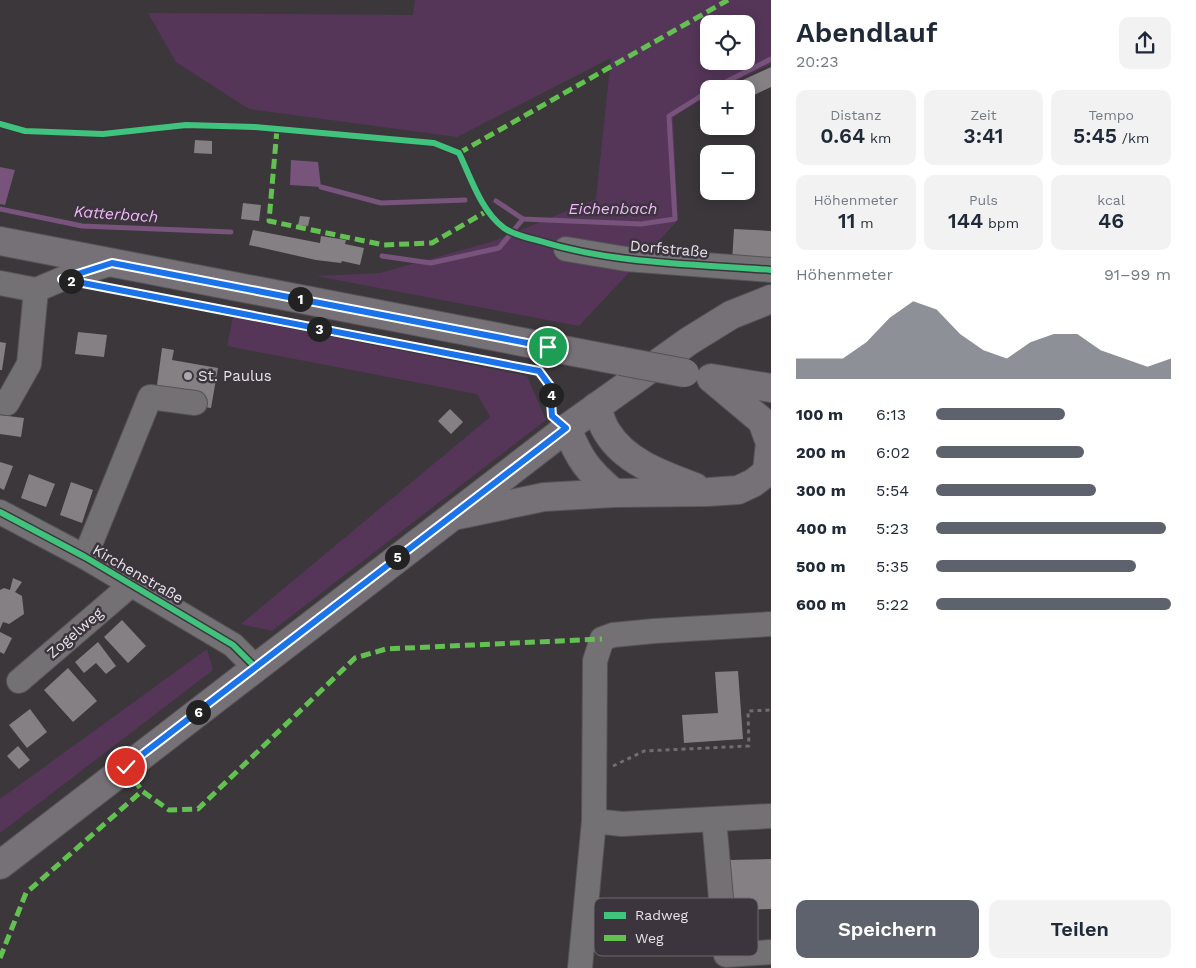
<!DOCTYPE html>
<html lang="de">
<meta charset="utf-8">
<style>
:root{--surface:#fff;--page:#f2f2f3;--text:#1f2937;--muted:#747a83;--accent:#5e626c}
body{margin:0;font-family:"Work Sans",sans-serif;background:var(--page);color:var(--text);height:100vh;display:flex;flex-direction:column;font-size:19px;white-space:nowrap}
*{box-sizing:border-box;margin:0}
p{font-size:16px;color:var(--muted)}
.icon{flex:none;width:28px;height:28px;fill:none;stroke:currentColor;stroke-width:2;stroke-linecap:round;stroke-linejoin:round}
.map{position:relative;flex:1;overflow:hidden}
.drawer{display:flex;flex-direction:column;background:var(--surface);width:425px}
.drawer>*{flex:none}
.buttons{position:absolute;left:700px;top:15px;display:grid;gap:10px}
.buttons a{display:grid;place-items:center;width:55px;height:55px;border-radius:10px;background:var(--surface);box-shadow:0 2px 12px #0003;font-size:25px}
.pin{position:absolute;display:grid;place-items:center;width:42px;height:42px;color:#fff;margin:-21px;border:2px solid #fff;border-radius:50%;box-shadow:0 1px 5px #0007}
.km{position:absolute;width:25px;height:25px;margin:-12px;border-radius:50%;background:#222;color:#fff;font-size:14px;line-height:25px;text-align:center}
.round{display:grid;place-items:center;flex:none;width:52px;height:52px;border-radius:10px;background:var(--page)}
.head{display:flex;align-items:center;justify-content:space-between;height:85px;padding:0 25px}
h1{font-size:28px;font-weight:600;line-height:38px}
.metrics{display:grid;grid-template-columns:repeat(3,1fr);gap:8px;height:85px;padding:5px 25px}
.metrics div{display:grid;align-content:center;border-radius:10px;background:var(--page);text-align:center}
.metrics b{font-size:21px;font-weight:600}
.metrics small{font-size:14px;font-weight:400}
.metrics p{font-size:14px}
.chart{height:140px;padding:10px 25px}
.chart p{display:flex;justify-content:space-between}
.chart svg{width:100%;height:90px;margin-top:5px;fill:var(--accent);opacity:.7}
.action{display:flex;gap:10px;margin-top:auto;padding:10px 25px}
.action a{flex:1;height:58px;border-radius:10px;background:var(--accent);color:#fff;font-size:20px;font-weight:600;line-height:58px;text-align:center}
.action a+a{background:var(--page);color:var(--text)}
ul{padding:0 25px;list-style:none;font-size:16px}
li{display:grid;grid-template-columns:80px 60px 1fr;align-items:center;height:38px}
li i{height:12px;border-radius:6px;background:var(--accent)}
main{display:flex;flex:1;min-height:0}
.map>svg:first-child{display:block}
.green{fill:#553659;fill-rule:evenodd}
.water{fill:#78547d}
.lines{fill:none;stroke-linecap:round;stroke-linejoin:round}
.stream{stroke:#78547d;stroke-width:5}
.building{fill:#848084}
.minor-casing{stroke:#565356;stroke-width:26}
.major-casing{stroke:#565356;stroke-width:30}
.path{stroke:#716e71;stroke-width:3;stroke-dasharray:4 4;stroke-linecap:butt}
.minor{stroke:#747175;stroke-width:24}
.major{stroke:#767077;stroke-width:28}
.major-bridge-casing{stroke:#565356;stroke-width:30;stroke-linecap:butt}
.major-bridge{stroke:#767077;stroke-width:28}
.quiet{stroke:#63c152;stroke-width:5;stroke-dasharray:10 5;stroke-linecap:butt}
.cycleway-casing{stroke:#3c353d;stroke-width:9}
.cycleway{stroke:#40c37c;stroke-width:6}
.route-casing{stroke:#fff;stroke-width:10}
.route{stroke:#1a73e8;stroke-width:6}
.poi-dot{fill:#aba7ac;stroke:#3c353d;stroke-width:2}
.labels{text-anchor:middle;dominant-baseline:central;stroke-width:5;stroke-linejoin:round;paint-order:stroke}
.street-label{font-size:15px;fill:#e8e3e9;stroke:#3c353d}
.poi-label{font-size:15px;fill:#e8e3e9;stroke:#3c353d;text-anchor:start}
.water-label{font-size:16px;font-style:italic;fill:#f2b7fb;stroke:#3c353d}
.key{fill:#3c353d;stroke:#706971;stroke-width:1}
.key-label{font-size:14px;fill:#e8e3e9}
</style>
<main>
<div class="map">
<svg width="771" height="968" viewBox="0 0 771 968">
<rect width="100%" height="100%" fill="#3b373b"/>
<g class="green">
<path d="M415,0h356v64l-52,25h-10v6l-36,22 5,103 -99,106 -263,-50 64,-3 114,-32 102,-42 15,-141 -154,79 -208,-28 -73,-47 -28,-49 265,2zM709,24h37v37h-37z"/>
<polygon points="233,317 527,376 546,420 272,631 241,624 490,417 477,394 227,346"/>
<polygon points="207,649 213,670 0,833 0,799"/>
</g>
<g class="water">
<polygon points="291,160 318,162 321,187 290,185"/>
<polygon points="0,167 15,170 5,205 0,204"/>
</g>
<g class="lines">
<g class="stream">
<polyline points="712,89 771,59"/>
<polyline points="321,187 381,203 465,200"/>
<polyline points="496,201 523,219 641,224 675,219 669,116 709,91"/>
<polyline points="0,209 82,226 231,232"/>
<polyline points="382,256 431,263 499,248 523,219"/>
</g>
</g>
<g class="building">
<polygon points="771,67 771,87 746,99 746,89 737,89 734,84"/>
<polygon points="195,140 212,141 212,154 194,153"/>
<polygon points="243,203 261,205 259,221 241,219"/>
<polygon points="300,216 310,217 308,226 298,225"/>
<polygon points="734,229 771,231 771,264 732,262"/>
<polygon points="253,230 320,243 321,236 346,240 345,244 364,248 360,265 342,261 341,263 316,260 249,245"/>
<polygon points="78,332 107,335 104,357 75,354"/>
<polygon points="0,342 6,343 2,370 0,370"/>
<polygon points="162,348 174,350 172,360 218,368 211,408 198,406 200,393 157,385"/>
<polygon points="450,409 463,422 451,434 438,421"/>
<polygon points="0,415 24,418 21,437 0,434"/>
<polygon points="0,462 13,466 4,490 0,488"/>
<polygon points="29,474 55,484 46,507 21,498"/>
<polygon points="71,482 93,490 82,523 60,515"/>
<polygon points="13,578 22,582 15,592 22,596 24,614 9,624 3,622 0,629 0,590 4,588 10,590"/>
<polygon points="122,620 146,646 128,663 104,637"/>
<polygon points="0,632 12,638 4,654 0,652"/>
<polygon points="98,642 116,666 106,674 96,663 84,673 75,662"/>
<polygon points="68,668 97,701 73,722 44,690"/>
<polygon points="738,671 743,739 684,743 682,715 718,713 715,672"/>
<polygon points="30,709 47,732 27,748 9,725"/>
<polygon points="18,746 30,760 19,769 7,756"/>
<polygon points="771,859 771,909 730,910 729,860"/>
</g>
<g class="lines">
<defs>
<g id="minor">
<polyline points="566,249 626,259 771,270"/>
<polyline points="0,283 36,290 62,279 112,263"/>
<polyline points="0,402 7,403 29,364 36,290"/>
<polyline points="0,512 85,557 233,645 256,668"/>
<polyline points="85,557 150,397 195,403"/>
<polyline points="19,681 132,584"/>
<polyline points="714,819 726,955 771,952"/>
<polyline points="594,821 622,824 771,816"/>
<polyline points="580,968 594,821 595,661 602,639 613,635 654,631 771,624"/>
</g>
<g id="major">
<polyline points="0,241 621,361"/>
<polyline points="711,378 771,388"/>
<polyline points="712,379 762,421 770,443 767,471"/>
<path d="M596,407c4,8 6,18 11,25 18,30 56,43 88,55"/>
<path d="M567,428c12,31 21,43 47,65"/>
<polyline points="458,515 544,497 614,493 708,492 738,490 753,483 771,469"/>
<polyline points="0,865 567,428 689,341 731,315 771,299"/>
</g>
</defs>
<use href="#minor" class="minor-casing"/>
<use href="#major" class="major-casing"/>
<g class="path">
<polyline points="103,287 539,371 550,386 552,412"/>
<polyline points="613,766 644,751 749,746 748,711 771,710"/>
</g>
<use href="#minor" class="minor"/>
<use href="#major" class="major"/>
<defs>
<polyline id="major-bridge" points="621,361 685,373"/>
</defs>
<use href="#major-bridge" class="major-bridge-casing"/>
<use href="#major-bridge" class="major-bridge"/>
<g class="quiet">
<polyline points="277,129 269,221 384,245 432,243 487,211"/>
<polyline points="459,153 728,0"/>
<polyline points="126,767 142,791 169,810 198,809 355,658 386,649 602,639"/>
<polyline points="0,958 26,893 142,791"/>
</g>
<defs>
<g id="cycleway">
<path d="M0,124l25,7 78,3 83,-9 69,2 179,16 25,10c12,25 22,58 45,75 10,7 24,10 36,13 74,23 154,23 231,29"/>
<polyline points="0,512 85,557 233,645 256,668"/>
</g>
</defs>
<use href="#cycleway" class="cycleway-casing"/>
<use href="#cycleway" class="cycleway"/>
</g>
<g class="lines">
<defs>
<polyline id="route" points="126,767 566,428 552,416 550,386 539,371 62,279 112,263 548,347"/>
</defs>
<use href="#route" class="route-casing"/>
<use href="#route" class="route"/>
</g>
<circle class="poi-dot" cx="188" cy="376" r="5"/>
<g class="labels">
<g class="street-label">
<text transform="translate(669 249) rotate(5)">Dorfstraße</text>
<text transform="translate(138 574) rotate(30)">Kirchenstraße</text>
<text transform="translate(75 633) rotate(-41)">Zogelweg</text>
</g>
<g class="poi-label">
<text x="198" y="376">St. Paulus</text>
</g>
<g class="water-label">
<text x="613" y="208">Eichenbach</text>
<text transform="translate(116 214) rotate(4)">Katterbach</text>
</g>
</g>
<rect x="594" y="898" width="164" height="58" rx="8" class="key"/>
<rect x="604" y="912" width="22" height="7" fill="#40c37c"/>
<rect x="604" y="935" width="22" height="6" fill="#63c152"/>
<g class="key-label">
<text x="635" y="920">Radweg</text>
<text x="635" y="943">Weg</text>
</g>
</svg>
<div class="buttons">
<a><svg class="icon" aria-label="locate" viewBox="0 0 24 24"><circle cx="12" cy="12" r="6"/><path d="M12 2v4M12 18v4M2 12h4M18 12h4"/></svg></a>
<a>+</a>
<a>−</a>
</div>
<div class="pin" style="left:548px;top:347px;background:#1e9e55"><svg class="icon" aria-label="arrive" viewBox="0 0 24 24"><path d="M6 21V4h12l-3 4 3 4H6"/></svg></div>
<div class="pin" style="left:126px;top:767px;background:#d93025"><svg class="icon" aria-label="check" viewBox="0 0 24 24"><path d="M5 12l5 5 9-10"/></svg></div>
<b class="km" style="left:300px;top:299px">1</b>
<b class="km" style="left:71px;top:281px">2</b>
<b class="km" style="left:319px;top:329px">3</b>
<b class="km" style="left:551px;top:395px">4</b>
<b class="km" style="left:397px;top:557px">5</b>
<b class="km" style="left:198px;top:712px">6</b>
</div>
<section class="drawer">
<div class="head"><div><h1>Abendlauf</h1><p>20:23</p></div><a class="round"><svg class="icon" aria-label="share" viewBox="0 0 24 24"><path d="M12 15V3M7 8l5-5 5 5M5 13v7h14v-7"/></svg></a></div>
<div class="metrics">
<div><p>Distanz</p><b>0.64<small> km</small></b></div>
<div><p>Zeit</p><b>3:41</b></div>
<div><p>Tempo</p><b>5:45<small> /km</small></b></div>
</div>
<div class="metrics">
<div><p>Höhenmeter</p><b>11<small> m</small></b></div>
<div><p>Puls</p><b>144<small> bpm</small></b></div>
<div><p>kcal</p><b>46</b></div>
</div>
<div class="chart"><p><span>Höhenmeter</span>91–99 m</p>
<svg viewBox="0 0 160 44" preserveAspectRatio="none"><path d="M0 44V34L10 34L20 34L30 26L40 14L50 6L60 10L70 22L80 30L90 34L100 26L110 22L120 22L130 30L140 34L150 38L160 34V44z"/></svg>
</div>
<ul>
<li><b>100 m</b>6:13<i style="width:55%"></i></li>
<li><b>200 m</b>6:02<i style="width:63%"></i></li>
<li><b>300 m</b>5:54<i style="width:68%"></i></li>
<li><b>400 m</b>5:23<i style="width:98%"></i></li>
<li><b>500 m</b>5:35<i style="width:85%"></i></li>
<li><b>600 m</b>5:22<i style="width:100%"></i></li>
</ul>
<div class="action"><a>Speichern</a><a>Teilen</a></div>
</section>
</main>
